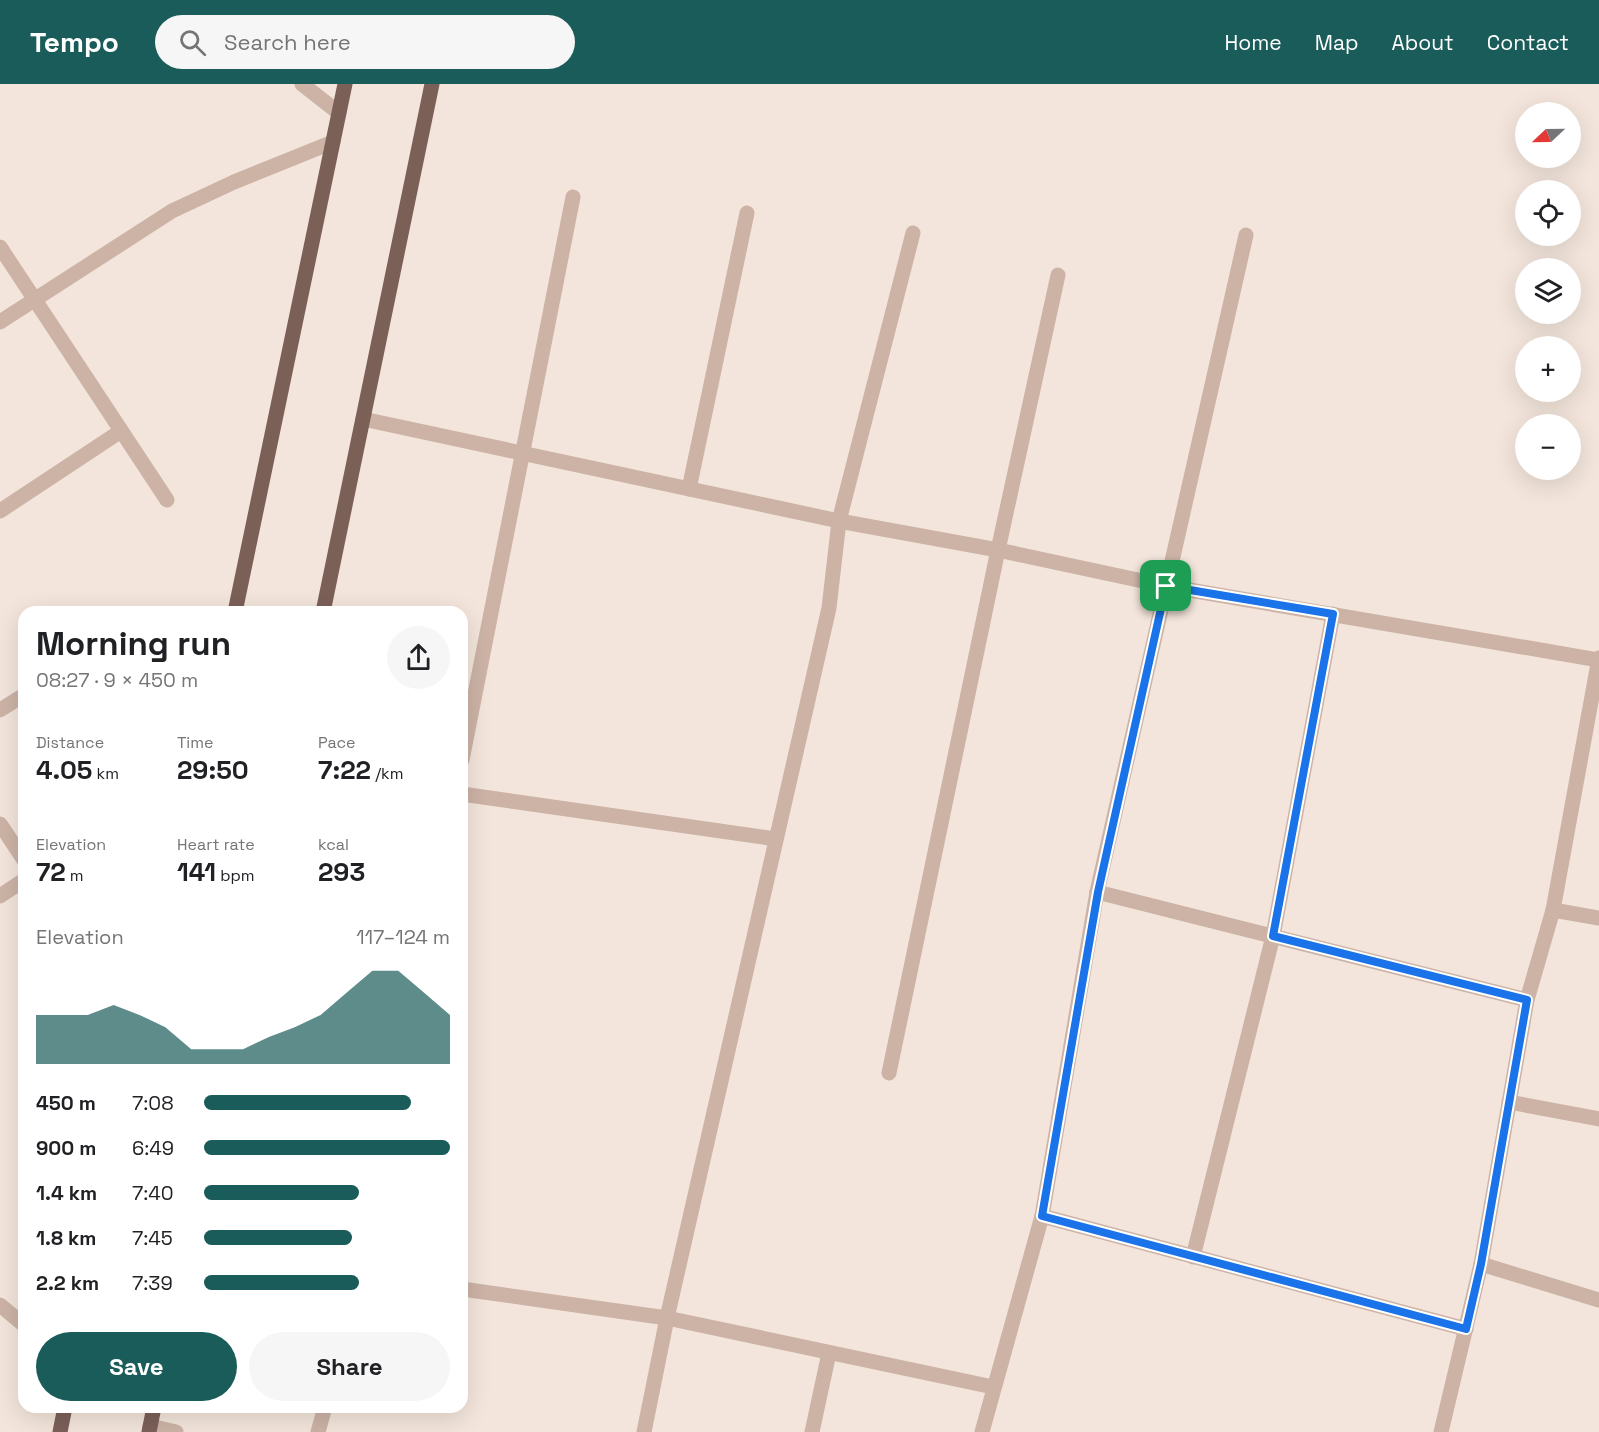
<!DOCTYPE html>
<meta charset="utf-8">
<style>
:root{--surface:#fff;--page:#f6f6f6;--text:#202124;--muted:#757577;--accent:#1a5c59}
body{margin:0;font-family:"Space Grotesk",sans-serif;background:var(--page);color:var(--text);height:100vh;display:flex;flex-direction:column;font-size:22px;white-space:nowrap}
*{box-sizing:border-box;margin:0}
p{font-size:20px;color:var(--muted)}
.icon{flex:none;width:33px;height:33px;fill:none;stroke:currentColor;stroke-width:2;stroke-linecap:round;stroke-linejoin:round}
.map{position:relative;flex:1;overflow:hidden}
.sheet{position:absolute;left:18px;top:522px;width:450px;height:807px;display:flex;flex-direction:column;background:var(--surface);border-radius:18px;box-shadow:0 6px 24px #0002}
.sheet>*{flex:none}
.needle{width:39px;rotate:248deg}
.buttons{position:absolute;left:1515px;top:18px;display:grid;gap:12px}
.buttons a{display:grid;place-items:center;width:66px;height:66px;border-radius:50%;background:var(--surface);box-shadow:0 6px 24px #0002;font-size:30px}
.pin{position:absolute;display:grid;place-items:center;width:51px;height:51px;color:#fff;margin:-26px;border-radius:12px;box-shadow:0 3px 9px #0006}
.round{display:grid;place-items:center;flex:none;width:63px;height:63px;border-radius:32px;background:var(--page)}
.summary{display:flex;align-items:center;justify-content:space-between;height:102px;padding:0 18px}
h1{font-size:33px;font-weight:700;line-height:45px}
.figures{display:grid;grid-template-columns:repeat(3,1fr);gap:9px;height:102px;padding:6px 18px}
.figures div{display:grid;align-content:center}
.figures b{font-size:26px;font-weight:700}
.figures small{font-size:16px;font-weight:400}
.figures p{font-size:16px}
.chart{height:168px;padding:12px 18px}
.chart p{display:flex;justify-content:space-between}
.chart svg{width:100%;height:108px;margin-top:6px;fill:var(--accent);opacity:.7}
.cta{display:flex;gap:12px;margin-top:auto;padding:12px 18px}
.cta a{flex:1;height:69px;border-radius:36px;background:var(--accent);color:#fff;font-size:24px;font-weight:700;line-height:69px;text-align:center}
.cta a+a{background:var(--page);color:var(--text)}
ul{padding:0 18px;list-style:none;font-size:20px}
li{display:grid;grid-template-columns:96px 72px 1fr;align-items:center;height:45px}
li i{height:15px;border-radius:8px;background:var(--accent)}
header{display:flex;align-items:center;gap:36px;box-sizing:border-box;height:84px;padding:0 30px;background:var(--accent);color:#fff}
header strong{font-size:28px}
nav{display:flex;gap:33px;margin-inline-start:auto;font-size:21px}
.search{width:420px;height:54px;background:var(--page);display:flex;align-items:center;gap:15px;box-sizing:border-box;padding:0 21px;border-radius:33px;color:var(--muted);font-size:22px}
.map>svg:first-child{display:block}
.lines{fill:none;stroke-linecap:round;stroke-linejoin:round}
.minor{stroke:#ccb3a6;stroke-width:15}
.major{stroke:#7b6058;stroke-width:15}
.route-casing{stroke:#fff;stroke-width:12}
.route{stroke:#1a73e8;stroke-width:8}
</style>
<header>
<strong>Tempo</strong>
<div class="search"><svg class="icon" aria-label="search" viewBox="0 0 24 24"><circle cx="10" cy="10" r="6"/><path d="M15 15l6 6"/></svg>Search here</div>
<nav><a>Home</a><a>Map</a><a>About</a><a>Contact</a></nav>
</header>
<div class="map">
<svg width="1599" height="1348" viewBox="0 0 1599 1348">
<rect width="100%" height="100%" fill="#f3e5db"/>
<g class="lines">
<g class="minor">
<polyline points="302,0 339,29"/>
<polyline points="0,163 167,416"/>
<polyline points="0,238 172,127 234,98 333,58"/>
<polyline points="363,335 839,437 998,466 1166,502 1599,576"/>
<polyline points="689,405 747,129"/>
<polyline points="0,427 121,347"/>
<polyline points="0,626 24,611"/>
<polyline points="462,676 573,113"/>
<polyline points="462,710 776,755"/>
<polyline points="0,740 24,776"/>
<polyline points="1097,808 1527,916"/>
<polyline points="0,812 24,796"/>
<polyline points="1553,826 1599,834"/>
<polyline points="889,989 998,466 1058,191"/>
<polyline points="1509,1018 1599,1035"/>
<polyline points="1042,1132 1466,1245"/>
<polyline points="1193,1173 1273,852 1333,530"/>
<polyline points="1481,1180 1599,1216"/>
<polyline points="462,1205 667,1234 993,1303"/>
<polyline points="0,1221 24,1241"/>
<polyline points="150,1342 176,1348"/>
<polyline points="318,1348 325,1323"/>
<polyline points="644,1348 667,1234 829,524 839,437 913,149"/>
<polyline points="812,1348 829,1269"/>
<polyline points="982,1348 1042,1132 1097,808 1246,151"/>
<polyline points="1441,1348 1481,1180 1527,916 1553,826 1599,574"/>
</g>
<g class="major">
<polyline points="235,528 345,0"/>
<polyline points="323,528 432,0"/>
<polyline points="60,1348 65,1323"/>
<polyline points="149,1348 154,1323"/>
</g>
</g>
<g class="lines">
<defs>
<polygon id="route" points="1166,502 1333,530 1273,852 1527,916 1481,1180 1466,1245 1042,1132 1098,808"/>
</defs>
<use href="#route" class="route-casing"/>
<use href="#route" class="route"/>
</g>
</svg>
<div class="buttons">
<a><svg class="needle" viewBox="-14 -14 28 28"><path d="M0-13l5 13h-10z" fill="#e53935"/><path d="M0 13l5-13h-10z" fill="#757577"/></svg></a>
<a><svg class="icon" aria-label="locate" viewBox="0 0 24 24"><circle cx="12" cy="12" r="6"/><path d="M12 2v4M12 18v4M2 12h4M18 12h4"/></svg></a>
<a><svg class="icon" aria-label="layers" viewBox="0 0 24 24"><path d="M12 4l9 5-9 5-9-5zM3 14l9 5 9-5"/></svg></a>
<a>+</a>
<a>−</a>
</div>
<div class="pin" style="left:1166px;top:502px;background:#1e9e55"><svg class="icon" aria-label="arrive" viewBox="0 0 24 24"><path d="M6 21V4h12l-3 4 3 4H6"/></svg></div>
<section class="sheet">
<div class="summary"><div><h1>Morning run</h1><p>08:27 · 9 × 450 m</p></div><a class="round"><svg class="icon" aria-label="share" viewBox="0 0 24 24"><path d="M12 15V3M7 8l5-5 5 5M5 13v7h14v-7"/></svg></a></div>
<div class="figures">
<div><p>Distance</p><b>4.05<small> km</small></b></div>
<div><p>Time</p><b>29:50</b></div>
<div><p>Pace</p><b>7:22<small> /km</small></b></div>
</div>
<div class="figures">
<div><p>Elevation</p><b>72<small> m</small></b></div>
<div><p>Heart rate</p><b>141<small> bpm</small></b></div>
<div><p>kcal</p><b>293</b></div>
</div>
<div class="chart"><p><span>Elevation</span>117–124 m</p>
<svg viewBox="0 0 160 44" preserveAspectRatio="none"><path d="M0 44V24L10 24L20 24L30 20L40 24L50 29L60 38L70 38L80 38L90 33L100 29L110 24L120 15L130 6L140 6L150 15L160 24V44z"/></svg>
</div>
<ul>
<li><b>450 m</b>7:08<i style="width:84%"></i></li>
<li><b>900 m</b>6:49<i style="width:100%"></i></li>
<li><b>1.4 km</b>7:40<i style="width:63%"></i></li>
<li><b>1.8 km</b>7:45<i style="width:60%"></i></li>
<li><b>2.2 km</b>7:39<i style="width:63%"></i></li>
</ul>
<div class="cta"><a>Save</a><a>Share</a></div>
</section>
</div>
